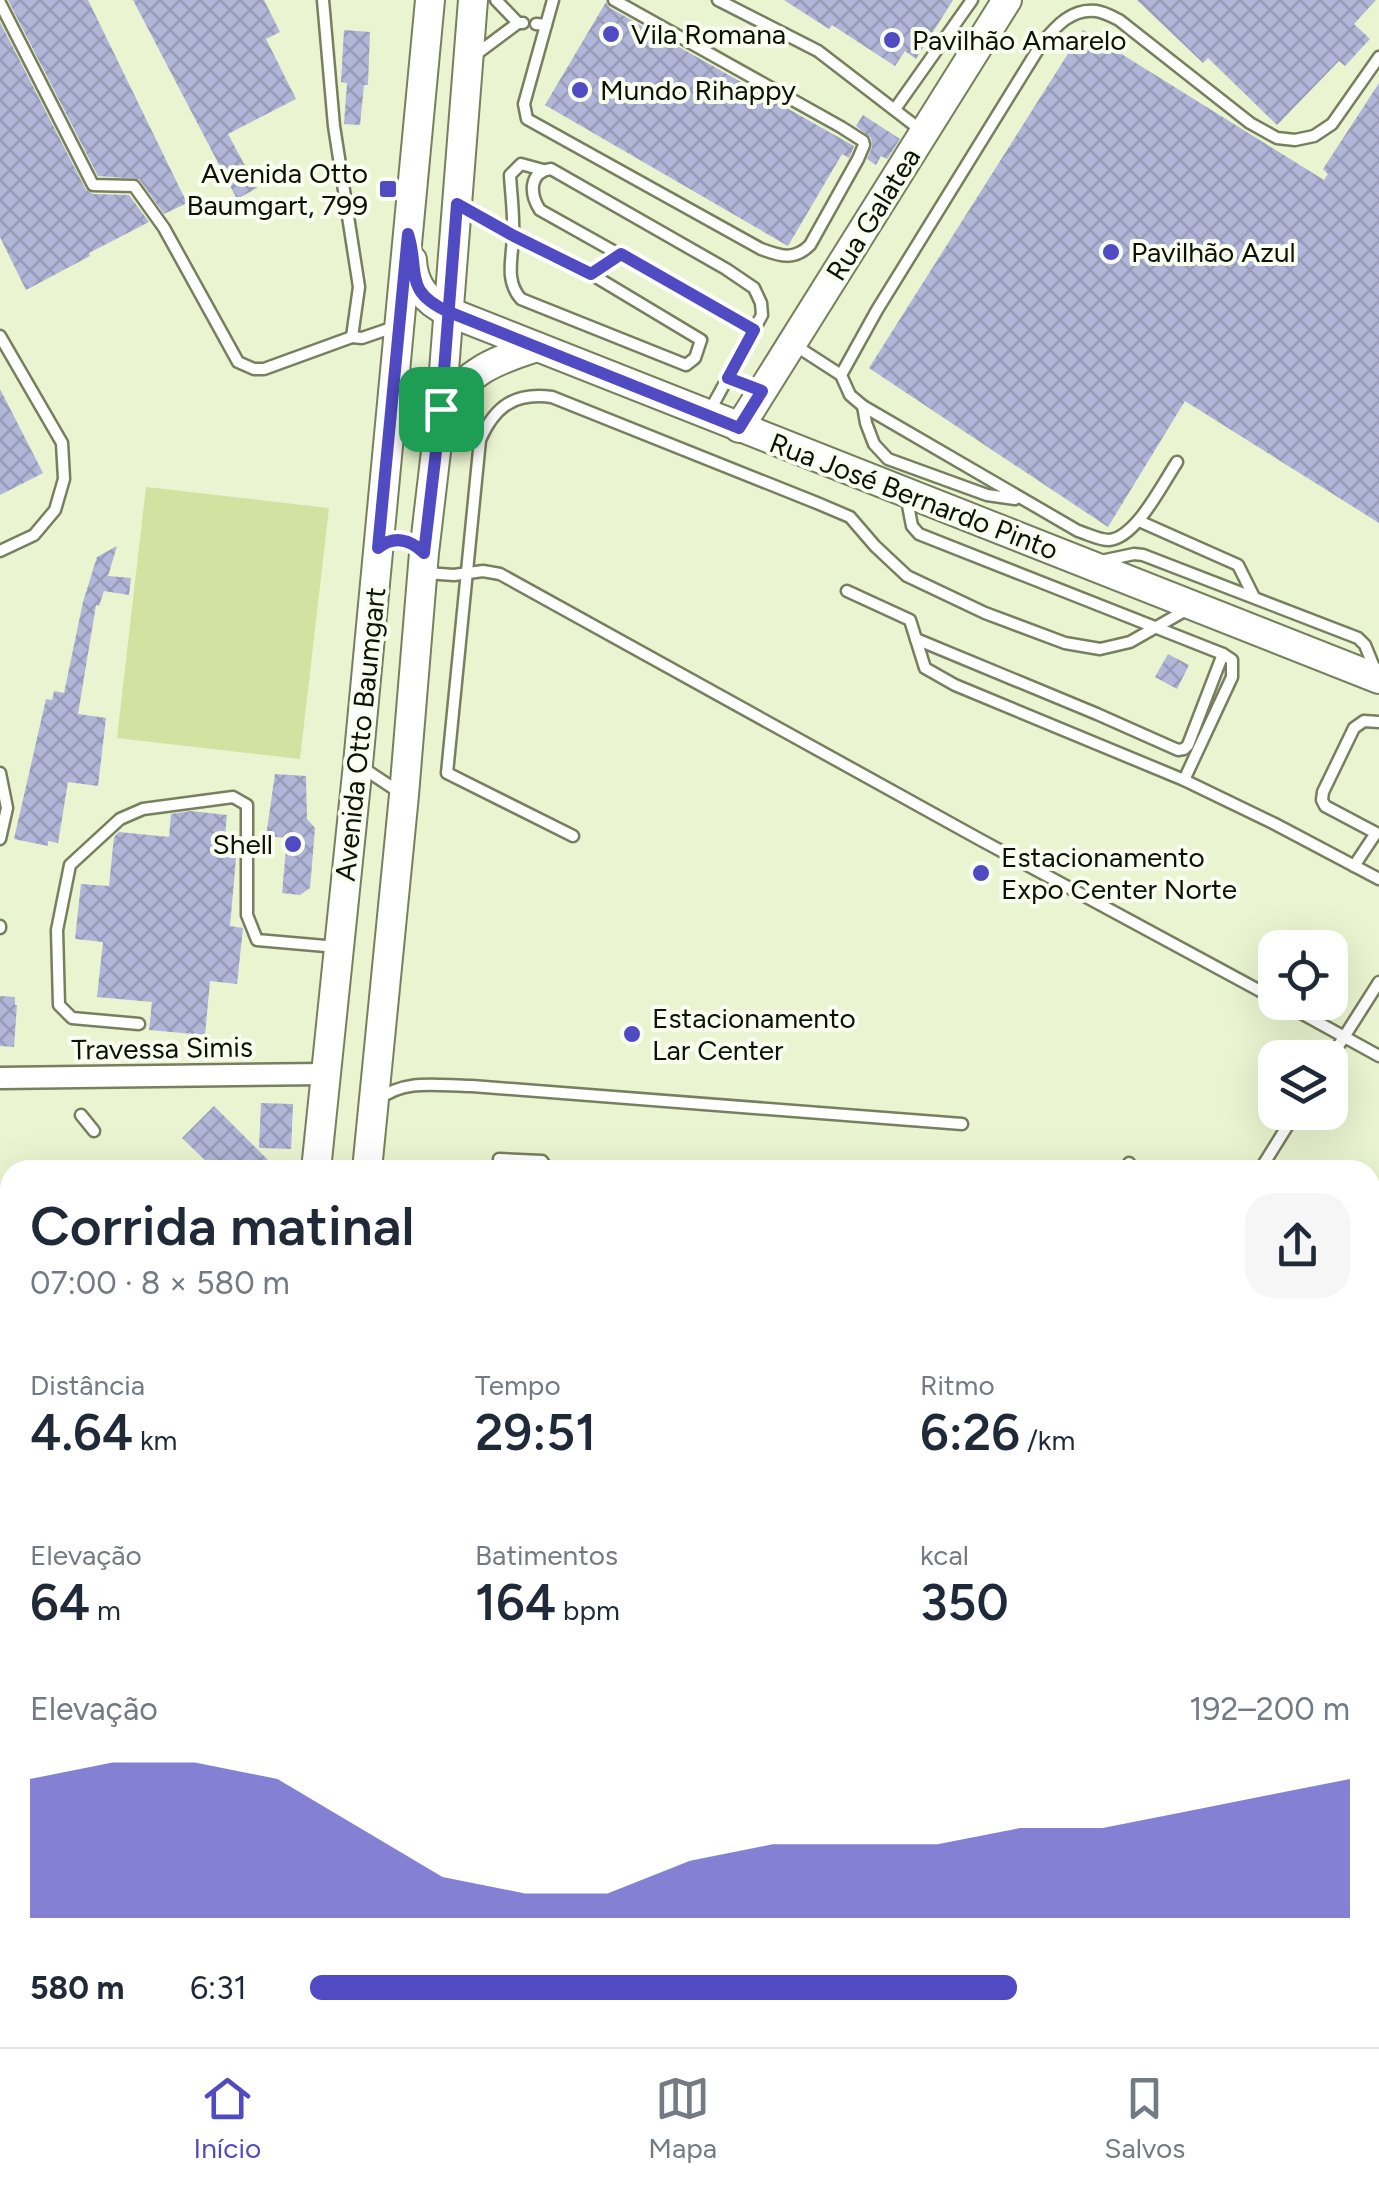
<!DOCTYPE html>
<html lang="pt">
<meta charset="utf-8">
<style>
:root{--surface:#fff;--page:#f6f6f7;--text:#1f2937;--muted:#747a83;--line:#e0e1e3;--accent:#514bc3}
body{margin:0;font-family:Figtree,sans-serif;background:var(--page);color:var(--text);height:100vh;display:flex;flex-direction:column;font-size:38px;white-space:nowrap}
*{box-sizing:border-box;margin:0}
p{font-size:32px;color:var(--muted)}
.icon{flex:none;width:55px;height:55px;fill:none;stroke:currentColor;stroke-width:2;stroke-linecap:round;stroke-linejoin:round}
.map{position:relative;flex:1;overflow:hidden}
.side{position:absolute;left:0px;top:1160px;width:1380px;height:888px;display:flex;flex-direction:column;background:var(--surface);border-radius:30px 30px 0 0;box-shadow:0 10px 40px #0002}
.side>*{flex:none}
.buttons{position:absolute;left:1258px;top:930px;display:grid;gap:20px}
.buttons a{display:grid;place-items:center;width:90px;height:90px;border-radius:20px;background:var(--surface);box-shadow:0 10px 40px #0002;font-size:50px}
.pin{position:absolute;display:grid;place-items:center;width:85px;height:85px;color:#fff;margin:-42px;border-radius:20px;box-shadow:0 5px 15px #0006}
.round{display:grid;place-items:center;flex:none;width:105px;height:105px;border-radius:30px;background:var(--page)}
.overview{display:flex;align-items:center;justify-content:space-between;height:170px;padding:0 30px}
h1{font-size:55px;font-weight:600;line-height:75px}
.figures{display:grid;grid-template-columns:repeat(3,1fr);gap:15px;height:170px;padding:10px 30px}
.figures div{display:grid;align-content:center}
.figures b{font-size:50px;font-weight:600}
.figures small{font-size:28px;font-weight:400}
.figures p{font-size:28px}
.chart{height:280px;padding:20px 30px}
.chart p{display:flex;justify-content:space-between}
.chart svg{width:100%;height:180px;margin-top:10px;fill:var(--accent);opacity:.7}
ul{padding:0 30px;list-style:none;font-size:32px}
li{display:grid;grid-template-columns:160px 120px 1fr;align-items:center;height:75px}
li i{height:25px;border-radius:12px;background:var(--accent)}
.tabs{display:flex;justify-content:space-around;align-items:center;height:140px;border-top:2px solid var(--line);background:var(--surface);font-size:28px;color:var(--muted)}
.tabs a{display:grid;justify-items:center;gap:5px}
.tabs .on{color:var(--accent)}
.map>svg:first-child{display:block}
.pitch{fill:#d2e2a0}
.building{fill:url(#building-cross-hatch)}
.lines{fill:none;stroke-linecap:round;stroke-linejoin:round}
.lane-casing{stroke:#777f5e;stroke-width:15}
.street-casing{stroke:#777f5e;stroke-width:25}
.secondary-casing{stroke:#777f5e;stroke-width:32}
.lane{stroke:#fff;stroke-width:10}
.street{stroke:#fff;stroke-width:20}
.secondary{stroke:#fff;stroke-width:28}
.route-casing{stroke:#fff;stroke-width:20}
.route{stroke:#514bc3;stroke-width:12}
.poi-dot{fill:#514bc3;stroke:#fafef0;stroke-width:4}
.labels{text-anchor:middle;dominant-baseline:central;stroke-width:8;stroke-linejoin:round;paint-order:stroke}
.poi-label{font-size:28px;fill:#0e1105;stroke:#fafef0;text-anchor:start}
.street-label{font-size:28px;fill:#0e1105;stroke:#fafef0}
</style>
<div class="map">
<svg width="1379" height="2047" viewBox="0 0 1379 2047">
<defs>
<pattern id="building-cross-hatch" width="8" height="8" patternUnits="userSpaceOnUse" patternTransform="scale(2.5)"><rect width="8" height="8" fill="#b1b5d7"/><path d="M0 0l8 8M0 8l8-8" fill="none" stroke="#979bb7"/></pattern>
</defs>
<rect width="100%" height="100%" fill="#eaf4d0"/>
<polygon class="pitch" points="146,487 329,508 300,759 117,738"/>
<g class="building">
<polygon points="8,0 88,0 187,203 164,214 139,179 98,176"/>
<polygon points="133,0 264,0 280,32 266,39 296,99 228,134 257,188 237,199"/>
<polygon points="784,0 953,0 916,59 905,51 895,66 832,25 829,29"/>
<polygon points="1137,0 1376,0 1354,24 1370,39 1345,66 1339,61 1277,125 1208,58 1203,63"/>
<polygon points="606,2 610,8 854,146 849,158 842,154 788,246 545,105"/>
<polygon points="0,22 86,190 93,194 129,195 149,222 89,253 90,256 26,290 0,237"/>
<polygon points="344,30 370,32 368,85 364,85 360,125 344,124 347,83 341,82"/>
<polygon points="1083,30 1324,180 1328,174 1323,169 1379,83 1379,523 1185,401 1108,527 869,368"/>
<polygon points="863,115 900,139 887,159 881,156 876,165 867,159 872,147 871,138 856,126"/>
<polygon points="0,389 43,473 0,495"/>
<polygon points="117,546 108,576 131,578 129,595 104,591 99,606 96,605 78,714 106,718 98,786 68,782 58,843 48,841 48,846 14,839 46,699 52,700 54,691 64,693 83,602 97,557"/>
<polygon points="1168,654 1189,665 1177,689 1155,677"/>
<polygon points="275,774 306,776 307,819 315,828 310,888 300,895 282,893 287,838 266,836"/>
<polygon points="191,811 227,815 223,856 236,858 230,926 243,928 237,984 210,981 205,1035 149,1030 152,1002 97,997 103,942 75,939 81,884 109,886 114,837 119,832 169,837 171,814"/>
<polygon points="0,996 15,997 15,1005 17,1005 14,1047 0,1046"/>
<polygon points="261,1103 293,1104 291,1149 259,1148"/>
<polygon points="214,1106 278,1170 215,1170 182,1138"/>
</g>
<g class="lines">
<defs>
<g id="lane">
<polyline points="323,0 334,126 359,287 352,337"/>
<polyline points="496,0 518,23 523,23"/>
<polyline points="718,0 818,51 922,131"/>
<polyline points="0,3 93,185 134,186 164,228 238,362 254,369 264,369 352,337 362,338 394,327"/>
<path d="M536,24l10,1 -22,79 3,15 234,130c19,7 33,12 49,-4l48,-86 6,-14 -1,-4 -22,-14 -227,-127"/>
<polyline points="546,25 553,0"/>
<polyline points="475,55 518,23"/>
<polyline points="895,109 972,0"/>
<path d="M462,207l129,67 110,66 -6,18 -9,7 -165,-66c-17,-19 -8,-42 -8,-65 1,-20 -2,-40 -3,-59l11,-11 22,6"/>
<polyline points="591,274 621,254"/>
<polyline points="0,336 62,443 64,479 55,510 34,535 0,551"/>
<polyline points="793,344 841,375"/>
<polyline points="728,378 759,390"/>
<polyline points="863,406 866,423 874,444 888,459 987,495 1015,499"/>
<path d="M708,414l54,-99 -1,-12 -7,-15 -28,-19 -175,-100c-23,3 -21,26 -11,41l214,120"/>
<path d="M1177,462c-14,21 -41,76 -68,78 -10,0 -21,-6 -31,-9l-215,-125 -13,-11 -9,-20 36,-65 165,-267c14,-17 30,-35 54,-32 8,1 17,6 23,9l131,103 27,15 18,2 19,-4 18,-12 47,-67"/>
<polyline points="906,495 912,526 919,534 1223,654 1232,660 1232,677 1184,780"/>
<polyline points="1139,521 1238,565 1254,597"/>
<polyline points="1101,561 1134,554 1143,555 1358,638 1365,645 1376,672"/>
<polyline points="426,573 454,575 483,571 500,574 979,839 1275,999"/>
<polyline points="847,591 910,620 925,668 955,685 1184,780 1275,824 1379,879"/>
<polyline points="916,639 1097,714 1178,750 1184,749 1188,745 1223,654"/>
<polyline points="363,768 399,792"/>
<polyline points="0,773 7,808 0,839"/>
<path d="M573,836l-126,-63 33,-333c15,-34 35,-48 72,-43l265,106 33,14 25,29 32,30 78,37 80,30 35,6 30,-7 58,-33"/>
<polyline points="1354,866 1376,833 1325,806 1322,800 1323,792 1354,728 1364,721 1379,722"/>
<polyline points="0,926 0,928"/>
<polyline points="1281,1002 1379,1056"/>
<polyline points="139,1024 72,1018 59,1005 57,930 70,865 120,819 143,809 233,797 247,805 247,915 257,940 337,947"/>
<polyline points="1330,1059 1379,982"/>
<path d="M378,1100c27,-22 61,-14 94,-14l490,38"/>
<polyline points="81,1115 94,1131"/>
<polyline points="499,1159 542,1161 548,1170"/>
<polyline points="1129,1163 1133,1170"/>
<polyline points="1260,1170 1296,1112"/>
<polyline points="1370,1454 1379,1448"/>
<polyline points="192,2047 193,2038"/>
</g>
<g id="street">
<polyline points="0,1078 325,1074"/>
<polyline points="1136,2038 1155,2047"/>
</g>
<g id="secondary">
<path d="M412,260c1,25 14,42 37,52l930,367"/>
<path d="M441,409c28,-38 52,-48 96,-62"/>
<polyline points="739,428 1007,0"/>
<polyline points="316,1170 358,764 430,0"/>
<polyline points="367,1170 404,795 424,553 441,409 473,0"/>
<polyline points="1370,1343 1379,1329"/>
<polyline points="1370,1779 1379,1784"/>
<polyline points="233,2047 234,2038"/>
<polyline points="282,2047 283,2038"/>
<polyline points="1004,2047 1009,2038"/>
</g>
</defs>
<use href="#lane" class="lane-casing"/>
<use href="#street" class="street-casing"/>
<use href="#secondary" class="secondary-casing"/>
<use href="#lane" class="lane"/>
<use href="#street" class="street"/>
<use href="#secondary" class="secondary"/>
</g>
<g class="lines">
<defs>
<path id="route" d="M441,409l-17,144c-14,-14 -30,-18 -46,-5l30,-314c12,37 -6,57 41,78l290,116 23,-37 -34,-13 26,-48 -133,-76 -30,20 -77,-38 -57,-32 -16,205"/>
</defs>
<use href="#route" class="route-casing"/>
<use href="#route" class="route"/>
</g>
<g class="poi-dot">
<circle cx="611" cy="34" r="10"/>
<circle cx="892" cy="40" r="10"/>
<circle cx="580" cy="90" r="10"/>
<rect x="378" y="179" width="20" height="20" rx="5"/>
<circle cx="1111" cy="252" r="10"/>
<circle cx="293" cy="844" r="10"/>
<circle cx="981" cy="873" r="10"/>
<circle cx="632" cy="1034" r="10"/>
</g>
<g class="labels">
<g class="poi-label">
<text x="631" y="34">Vila Romana</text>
<text x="912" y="40">Pavilhão Amarelo</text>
<text x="600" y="90">Mundo Rihappy</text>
<text x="368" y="173" text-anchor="end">Avenida Otto<tspan x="368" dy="32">Baumgart, 799</tspan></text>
<text x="1131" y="252">Pavilhão Azul</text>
<text x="273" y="844" text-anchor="end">Shell</text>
<text x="1001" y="857">Estacionamento<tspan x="1001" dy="32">Expo Center Norte</tspan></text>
<text x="652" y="1018">Estacionamento<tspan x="652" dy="32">Lar Center</tspan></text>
</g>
<g class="street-label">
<text transform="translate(873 214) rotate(-58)">Rua Galatea</text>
<text transform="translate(914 496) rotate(21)">Rua José Bernardo Pinto</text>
<text transform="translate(360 734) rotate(-84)">Avenida Otto Baumgart</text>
<text transform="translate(162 1048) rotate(-1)">Travessa Simis</text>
</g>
</g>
</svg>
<div class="buttons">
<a><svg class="icon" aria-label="locate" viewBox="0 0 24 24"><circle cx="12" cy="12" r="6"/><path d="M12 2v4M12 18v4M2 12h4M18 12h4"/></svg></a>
<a><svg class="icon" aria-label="layers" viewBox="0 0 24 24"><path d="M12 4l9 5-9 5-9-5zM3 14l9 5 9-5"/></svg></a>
</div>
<div class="pin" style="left:441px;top:409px;background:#1e9e55"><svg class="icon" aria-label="arrive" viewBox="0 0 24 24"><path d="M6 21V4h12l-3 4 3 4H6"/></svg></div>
<section class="side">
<div class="overview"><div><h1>Corrida matinal</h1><p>07:00 · 8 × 580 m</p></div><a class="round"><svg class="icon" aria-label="share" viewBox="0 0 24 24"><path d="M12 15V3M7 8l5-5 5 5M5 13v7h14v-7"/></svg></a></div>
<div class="figures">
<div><p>Distância</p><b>4.64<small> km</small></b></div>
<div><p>Tempo</p><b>29:51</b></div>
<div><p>Ritmo</p><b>6:26<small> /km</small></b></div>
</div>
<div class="figures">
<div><p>Elevação</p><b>64<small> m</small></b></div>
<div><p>Batimentos</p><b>164<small> bpm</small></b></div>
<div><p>kcal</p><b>350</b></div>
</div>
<div class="chart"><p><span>Elevação</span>192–200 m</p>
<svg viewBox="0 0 160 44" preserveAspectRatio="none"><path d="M0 44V10L10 6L20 6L30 10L40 22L50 34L60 38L70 38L80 30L90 26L100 26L110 26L120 22L130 22L140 18L150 14L160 10V44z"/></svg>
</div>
<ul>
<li><b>580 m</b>6:31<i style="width:68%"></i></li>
</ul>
</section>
</div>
<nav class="tabs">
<a class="on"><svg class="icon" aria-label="home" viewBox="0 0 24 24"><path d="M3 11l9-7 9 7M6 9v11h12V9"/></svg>Início</a>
<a><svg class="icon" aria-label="map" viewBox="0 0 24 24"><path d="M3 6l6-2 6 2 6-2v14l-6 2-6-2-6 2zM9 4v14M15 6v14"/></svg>Mapa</a>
<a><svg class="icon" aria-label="saved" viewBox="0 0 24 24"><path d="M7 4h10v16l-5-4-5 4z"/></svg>Salvos</a>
</nav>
